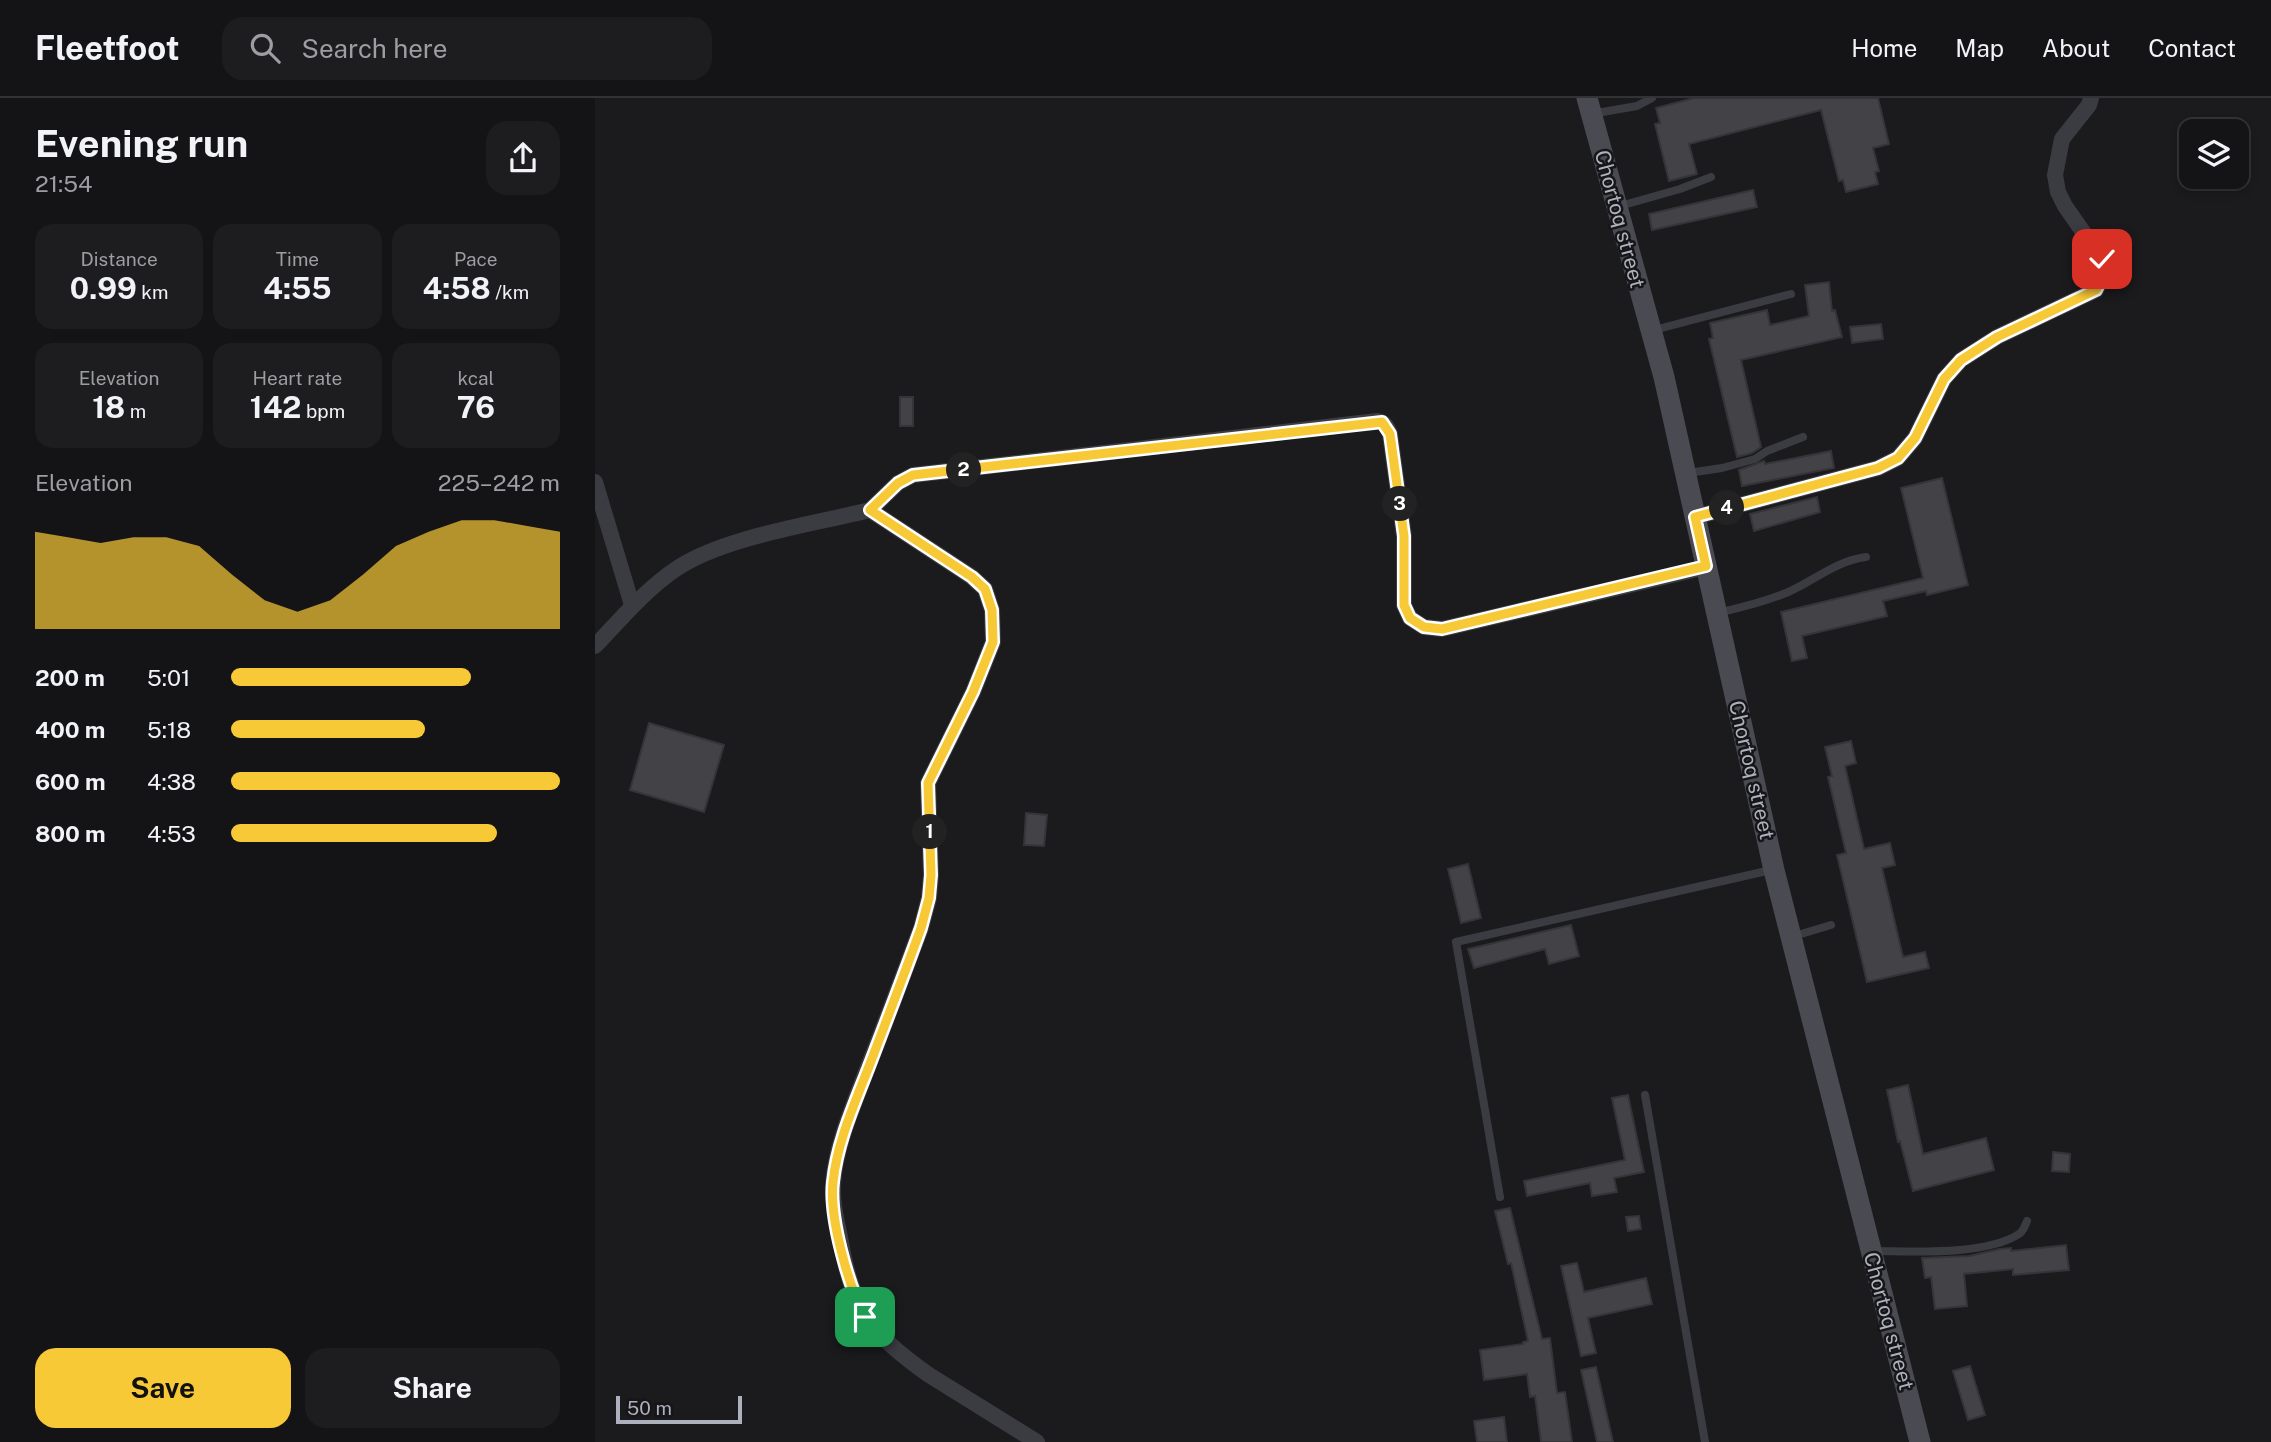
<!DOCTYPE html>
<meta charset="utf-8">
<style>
:root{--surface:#141416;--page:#1d1d1f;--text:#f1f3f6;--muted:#9d9ea1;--line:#333335;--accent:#f8c937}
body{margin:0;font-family:"Public Sans",sans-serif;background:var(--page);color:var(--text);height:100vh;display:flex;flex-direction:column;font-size:26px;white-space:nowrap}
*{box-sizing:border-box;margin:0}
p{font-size:23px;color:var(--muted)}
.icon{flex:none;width:38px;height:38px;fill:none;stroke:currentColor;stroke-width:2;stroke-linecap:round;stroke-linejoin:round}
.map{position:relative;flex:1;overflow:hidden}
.drawer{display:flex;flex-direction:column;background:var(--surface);width:595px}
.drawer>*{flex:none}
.buttons{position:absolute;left:1584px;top:21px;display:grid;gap:14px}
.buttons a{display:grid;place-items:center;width:70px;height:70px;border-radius:14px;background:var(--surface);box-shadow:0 4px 10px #0003,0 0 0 2px var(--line);font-size:35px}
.scale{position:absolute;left:21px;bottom:18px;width:126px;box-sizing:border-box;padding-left:7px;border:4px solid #adb0bd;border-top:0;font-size:19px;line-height:24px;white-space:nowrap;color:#adb0bd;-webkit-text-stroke:5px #161518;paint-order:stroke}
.pin{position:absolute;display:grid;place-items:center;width:60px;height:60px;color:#fff;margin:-30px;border-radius:14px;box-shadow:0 4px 10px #0006}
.km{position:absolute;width:35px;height:35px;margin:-18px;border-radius:50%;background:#222;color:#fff;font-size:19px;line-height:35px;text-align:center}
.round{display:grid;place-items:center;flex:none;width:74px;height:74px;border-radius:21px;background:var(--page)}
.summary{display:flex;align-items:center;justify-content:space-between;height:119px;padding:0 35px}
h1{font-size:38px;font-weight:700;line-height:52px}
.stats{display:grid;grid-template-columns:repeat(3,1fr);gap:10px;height:119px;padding:7px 35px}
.stats div{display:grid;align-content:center;border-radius:18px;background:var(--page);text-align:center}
.stats b{font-size:30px;font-weight:700}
.stats small{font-size:19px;font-weight:400}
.stats p{font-size:19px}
.chart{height:196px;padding:14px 35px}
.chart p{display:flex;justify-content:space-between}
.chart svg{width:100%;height:126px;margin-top:7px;fill:var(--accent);opacity:.7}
.primary-button{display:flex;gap:14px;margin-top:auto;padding:14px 35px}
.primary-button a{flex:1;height:80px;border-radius:21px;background:var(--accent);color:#111;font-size:28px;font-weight:700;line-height:80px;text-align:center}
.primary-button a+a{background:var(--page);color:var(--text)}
ul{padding:0 35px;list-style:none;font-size:23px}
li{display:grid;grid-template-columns:112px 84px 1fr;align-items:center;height:52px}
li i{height:18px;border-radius:9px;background:var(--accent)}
header{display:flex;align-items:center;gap:42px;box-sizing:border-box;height:98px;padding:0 35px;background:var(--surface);border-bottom:2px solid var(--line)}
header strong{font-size:33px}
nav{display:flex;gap:38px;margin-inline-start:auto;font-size:24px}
.search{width:490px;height:63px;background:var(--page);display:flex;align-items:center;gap:18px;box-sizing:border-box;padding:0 24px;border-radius:21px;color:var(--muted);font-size:26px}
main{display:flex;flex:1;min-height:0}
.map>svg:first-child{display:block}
.building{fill:#424247;stroke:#353439;stroke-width:2}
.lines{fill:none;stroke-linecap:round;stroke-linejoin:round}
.lane{stroke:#3b3c42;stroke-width:8}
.street{stroke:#3b3c42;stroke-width:16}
.secondary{stroke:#494a52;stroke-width:21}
.route-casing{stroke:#fff;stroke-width:14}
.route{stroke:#f8c937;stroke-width:9}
.labels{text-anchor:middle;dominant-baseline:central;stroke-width:5;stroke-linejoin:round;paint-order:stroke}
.street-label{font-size:21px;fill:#adb0bd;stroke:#161518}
</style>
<header>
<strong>Fleetfoot</strong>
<div class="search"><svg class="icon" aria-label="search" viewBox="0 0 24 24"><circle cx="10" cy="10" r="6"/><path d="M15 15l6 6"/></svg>Search here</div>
<nav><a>Home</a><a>Map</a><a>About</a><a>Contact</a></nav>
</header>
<main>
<section class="drawer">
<div class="summary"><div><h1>Evening run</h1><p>21:54</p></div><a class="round"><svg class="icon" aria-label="share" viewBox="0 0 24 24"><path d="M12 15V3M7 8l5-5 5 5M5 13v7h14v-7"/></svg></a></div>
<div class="stats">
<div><p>Distance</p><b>0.99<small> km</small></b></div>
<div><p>Time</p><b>4:55</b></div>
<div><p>Pace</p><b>4:58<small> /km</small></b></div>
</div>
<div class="stats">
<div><p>Elevation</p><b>18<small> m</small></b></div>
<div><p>Heart rate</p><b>142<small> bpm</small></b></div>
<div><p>kcal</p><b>76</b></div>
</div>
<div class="chart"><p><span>Elevation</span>225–242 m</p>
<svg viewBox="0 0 160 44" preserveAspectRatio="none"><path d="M0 44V10L10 12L20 14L30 12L40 12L50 15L60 25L70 34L80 38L90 34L100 25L110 15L120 10L130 6L140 6L150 8L160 10V44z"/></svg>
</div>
<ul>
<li><b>200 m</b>5:01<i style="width:73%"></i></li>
<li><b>400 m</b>5:18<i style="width:59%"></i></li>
<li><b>600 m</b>4:38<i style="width:100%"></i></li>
<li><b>800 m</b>4:53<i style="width:81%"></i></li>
</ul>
<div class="primary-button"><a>Save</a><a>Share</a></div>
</section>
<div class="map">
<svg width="1676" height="1344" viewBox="0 0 1676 1344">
<rect width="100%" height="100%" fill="#1b1a1d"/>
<g class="building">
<polygon points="1099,0 1283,0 1294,46 1278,50 1284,73 1280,74 1283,86 1251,94 1248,82 1244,83 1226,12 1094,46 1102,76 1074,83 1060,26 1065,25 1061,10"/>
<polygon points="1158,92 1162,109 1057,132 1054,116"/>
<polygon points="1234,184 1237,213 1240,212 1247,239 1146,262 1166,349 1157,355 1142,359 1114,241 1118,240 1115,225 1172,212 1175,227 1214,218 1210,187"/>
<polygon points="1286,226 1288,241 1257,245 1255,229"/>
<rect x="305" y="299" width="13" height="29"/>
<polygon points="1236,353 1239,370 1147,388 1144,372 1169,363 1170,366"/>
<polygon points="1347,380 1373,487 1332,497 1331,493 1288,503 1292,518 1207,538 1212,560 1197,563 1186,514 1328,480 1306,390"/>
<polygon points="1222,399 1225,414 1159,433 1155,416"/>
<polygon points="54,625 129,647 109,714 35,692"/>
<polygon points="1256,643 1261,665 1250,668 1269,751 1295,745 1300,767 1287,770 1308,859 1330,854 1334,870 1272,884 1242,757 1251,755 1233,679 1237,678 1230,649"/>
<polygon points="431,715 452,717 449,748 429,747"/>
<polygon points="873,766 886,820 866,825 853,771"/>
<polygon points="976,827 984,858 954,866 950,851 879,870 873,851"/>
<polygon points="1313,987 1328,1056 1391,1040 1399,1072 1318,1093 1305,1043 1303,1044 1292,992"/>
<polygon points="1033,997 1049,1074 1019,1080 1022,1094 997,1098 995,1085 932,1098 929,1083 1030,1062 1017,1000"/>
<polygon points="1458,1054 1475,1056 1474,1074 1457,1073"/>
<polygon points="915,1110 947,1241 955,1240 962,1295 970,1294 977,1344 946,1344 940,1298 935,1299 932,1276 889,1282 885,1252 928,1246 928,1244 933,1243 916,1165 913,1166 900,1113"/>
<polygon points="1044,1118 1046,1131 1033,1133 1031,1119"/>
<polygon points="1471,1147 1474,1172 1418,1177 1418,1171 1369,1176 1372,1208 1340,1211 1336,1179 1330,1180 1327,1160 1374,1158 1405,1151 1416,1150 1416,1153"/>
<polygon points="982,1165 989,1194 1051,1180 1057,1206 993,1220 1001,1255 986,1258 966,1168"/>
<polygon points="1375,1268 1390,1317 1373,1322 1358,1273"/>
<polygon points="1001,1269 1018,1344 1002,1344 986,1272"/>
<polygon points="909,1319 912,1344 882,1344 879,1323"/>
</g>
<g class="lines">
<g class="lane">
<polyline points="996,16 1042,8 1057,0"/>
<polyline points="1025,108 1085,91 1116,79"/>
<polyline points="1059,232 1196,196"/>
<polyline points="1093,375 1127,370 1160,361 1172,353 1208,339"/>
<path d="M1122,515c23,-5 47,-11 69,-20 28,-12 49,-32 80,-36"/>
<polyline points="1196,839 1236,827"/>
<polyline points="1050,997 1110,1344"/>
<polyline points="905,1099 861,844 1176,772"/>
<path d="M1278,1153c39,0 112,5 146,-17 4,-2 6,-8 8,-13"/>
</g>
<g class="street">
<polyline points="0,384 37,507"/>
<path d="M275,412l28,-27 15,-8 464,-54c8,1 10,6 13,13l14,102v69l6,13 14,9 18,2 264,-62"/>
<polyline points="1100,419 1283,370 1303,360 1320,340 1349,281 1366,262 1402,239 1501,192 1508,178 1507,161 1470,108 1463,94 1460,77 1467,41 1494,7 1496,0"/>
<path d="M0,548c26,-27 50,-56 81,-77 47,-32 138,-45 194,-59l102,67 13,12 7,21 1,32 -20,50 -45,91 3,92 -2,23 -8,30c-18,48 -36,96 -55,144 -13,35 -31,75 -33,113 -1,17 3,35 7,52 12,72 30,96 89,138l108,67"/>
</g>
<polyline class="secondary" points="992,0 1069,279 1179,772 1325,1344"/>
</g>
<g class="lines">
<defs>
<path id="route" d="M270,1219c-17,-32 -36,-100 -32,-135 4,-39 21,-77 35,-113 18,-47 36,-94 53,-141l8,-30 2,-23 -3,-92 45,-91 20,-50 -1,-32 -7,-21 -13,-12 -102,-67 28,-27 15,-8 469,-53 8,12 14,102v69l6,13 14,9 18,2 264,-63 -11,-49 183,-49 20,-10 17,-20 29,-59 17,-19 36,-23 99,-47 7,-14 -1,-17"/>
</defs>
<use href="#route" class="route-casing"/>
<use href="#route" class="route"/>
</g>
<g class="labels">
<g class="street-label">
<text transform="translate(1025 121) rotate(75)">Chortoq street</text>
<text transform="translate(1157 672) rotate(77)">Chortoq street</text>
<text transform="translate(1294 1223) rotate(75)">Chortoq street</text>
</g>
</g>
</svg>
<div class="buttons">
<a><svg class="icon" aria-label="layers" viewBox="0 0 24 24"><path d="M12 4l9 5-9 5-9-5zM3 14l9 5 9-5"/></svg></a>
</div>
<div class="scale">50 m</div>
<div class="pin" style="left:270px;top:1219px;background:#1e9e55"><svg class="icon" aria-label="arrive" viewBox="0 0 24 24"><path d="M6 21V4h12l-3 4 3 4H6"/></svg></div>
<div class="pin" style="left:1507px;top:161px;background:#d93025"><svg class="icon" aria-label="check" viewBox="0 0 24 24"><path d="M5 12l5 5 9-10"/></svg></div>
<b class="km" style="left:335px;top:734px">1</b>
<b class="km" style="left:369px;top:372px">2</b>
<b class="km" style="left:805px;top:406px">3</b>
<b class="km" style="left:1132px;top:410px">4</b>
</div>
</main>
